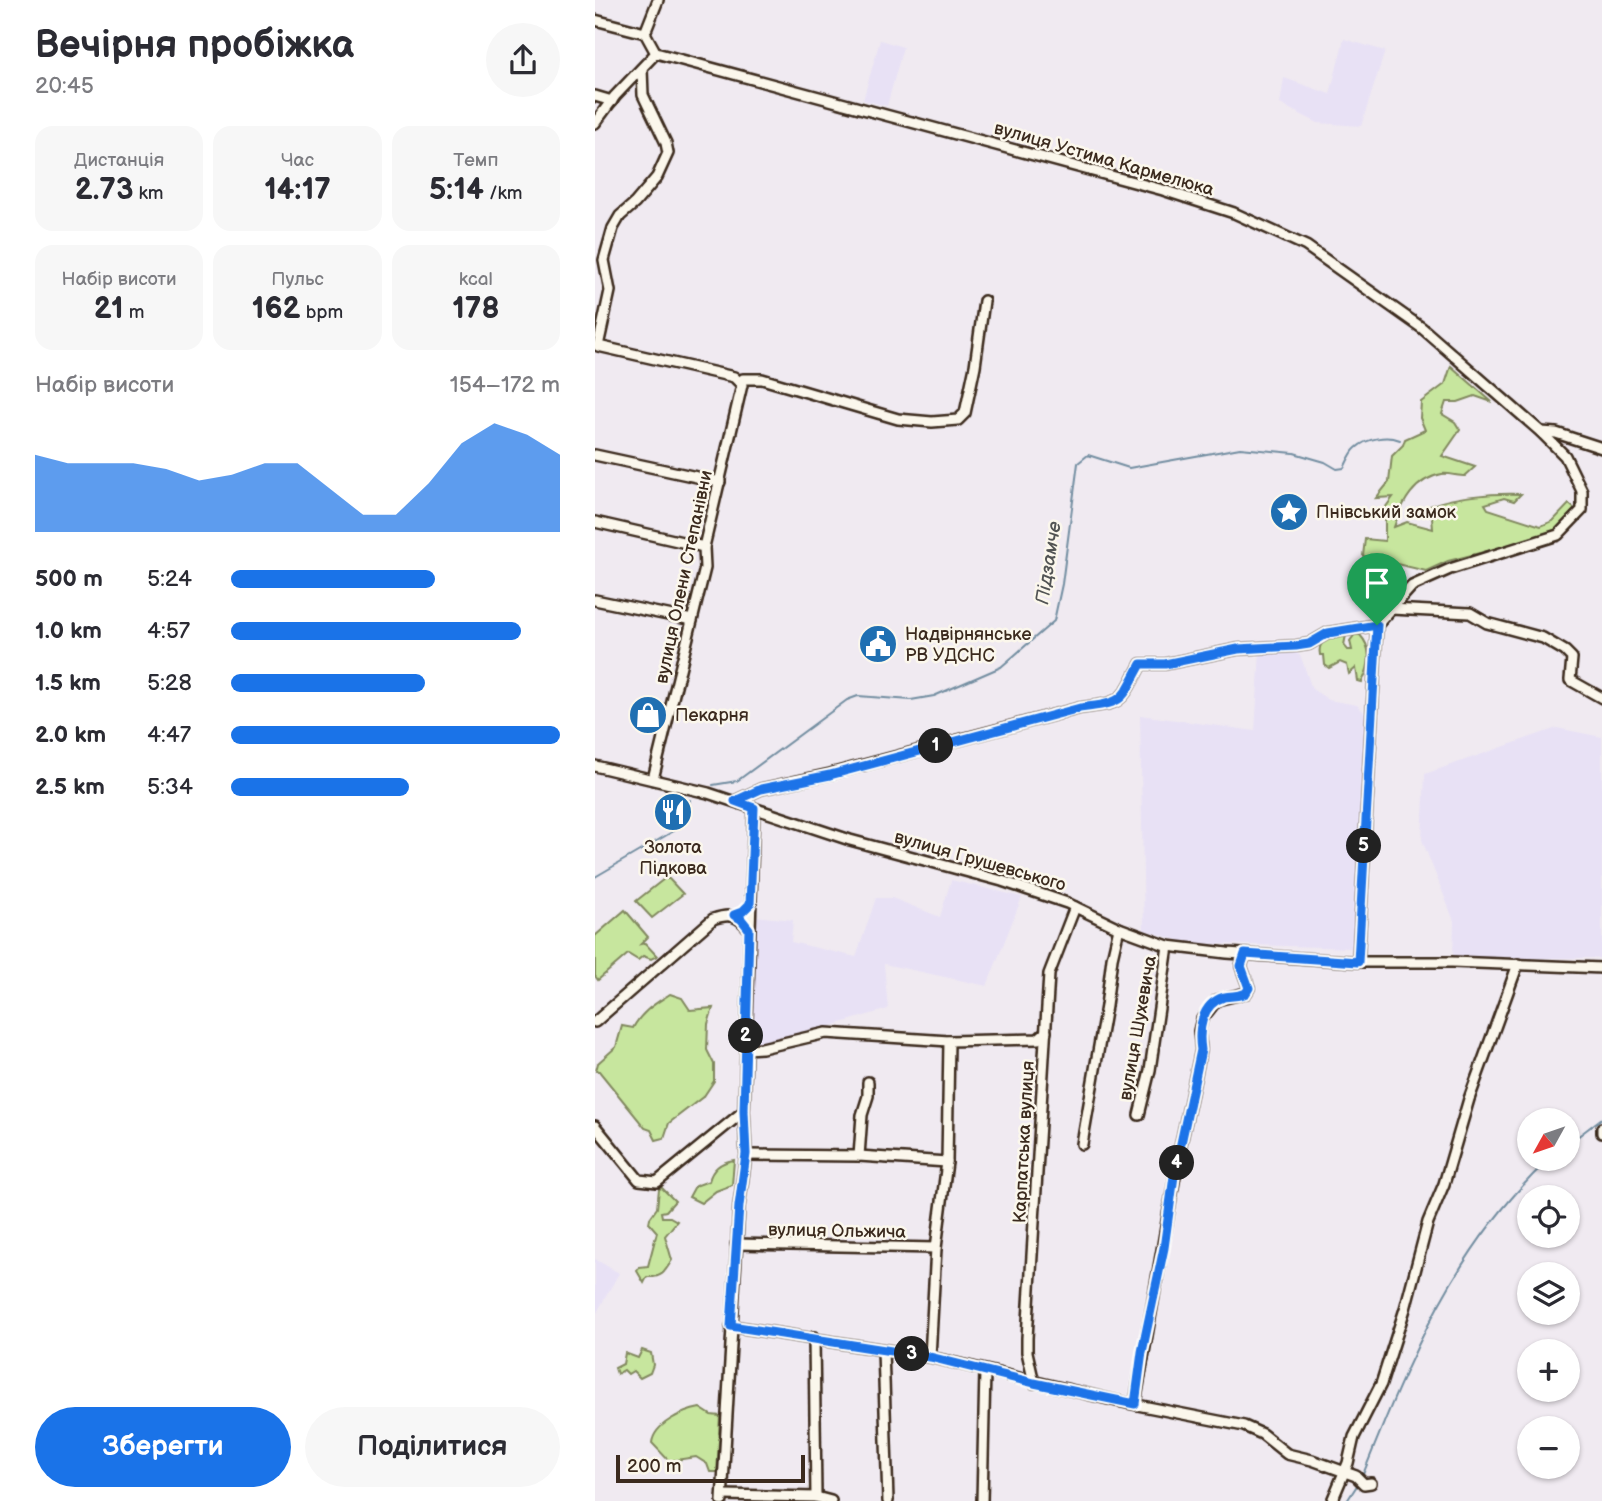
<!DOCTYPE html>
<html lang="uk">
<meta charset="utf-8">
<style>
:root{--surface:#fff;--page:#f7f7f7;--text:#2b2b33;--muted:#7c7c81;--accent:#1a73e8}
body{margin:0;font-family:"Balsamiq Sans",sans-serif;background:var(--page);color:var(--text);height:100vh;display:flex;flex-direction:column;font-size:26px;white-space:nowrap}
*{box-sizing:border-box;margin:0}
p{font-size:23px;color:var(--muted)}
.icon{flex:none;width:38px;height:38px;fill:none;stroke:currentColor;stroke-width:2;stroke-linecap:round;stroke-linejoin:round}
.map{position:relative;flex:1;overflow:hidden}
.sheet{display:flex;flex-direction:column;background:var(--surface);width:595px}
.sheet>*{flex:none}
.needle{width:46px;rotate:230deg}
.buttons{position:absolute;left:922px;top:1108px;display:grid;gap:14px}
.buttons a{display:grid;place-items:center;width:63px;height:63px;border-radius:50%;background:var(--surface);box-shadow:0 2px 5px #0004;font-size:35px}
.scale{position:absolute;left:21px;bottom:18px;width:189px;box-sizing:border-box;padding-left:7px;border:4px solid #3b2a1e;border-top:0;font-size:19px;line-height:24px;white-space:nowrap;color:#3b2a1e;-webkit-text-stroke:5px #fbf7ec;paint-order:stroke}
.pin{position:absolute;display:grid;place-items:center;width:60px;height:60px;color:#fff;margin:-72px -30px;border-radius:50% 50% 50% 0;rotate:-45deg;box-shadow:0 0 7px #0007}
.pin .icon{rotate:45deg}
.km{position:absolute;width:35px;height:35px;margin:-18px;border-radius:50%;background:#222;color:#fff;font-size:19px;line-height:35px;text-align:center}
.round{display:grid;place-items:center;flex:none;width:74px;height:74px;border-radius:37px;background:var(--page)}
.overview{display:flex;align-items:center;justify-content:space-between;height:119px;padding:0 35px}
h1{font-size:38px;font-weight:700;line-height:52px}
.metrics{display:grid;grid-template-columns:repeat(3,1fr);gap:10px;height:119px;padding:7px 35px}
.metrics div{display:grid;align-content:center;border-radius:18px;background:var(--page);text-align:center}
.metrics b{font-size:30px;font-weight:700}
.metrics small{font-size:19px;font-weight:400}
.metrics p{font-size:19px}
.chart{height:196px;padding:14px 35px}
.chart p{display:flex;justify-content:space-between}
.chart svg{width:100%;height:126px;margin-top:7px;fill:var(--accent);opacity:.7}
.button{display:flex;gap:14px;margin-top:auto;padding:14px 35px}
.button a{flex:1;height:80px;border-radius:42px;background:var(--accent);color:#fff;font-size:28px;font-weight:700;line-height:80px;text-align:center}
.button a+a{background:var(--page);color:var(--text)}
ul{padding:0 35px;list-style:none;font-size:23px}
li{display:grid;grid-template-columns:112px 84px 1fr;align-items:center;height:52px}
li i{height:18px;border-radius:9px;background:var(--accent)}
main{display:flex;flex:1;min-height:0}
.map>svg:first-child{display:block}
.built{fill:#e8e1f5}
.green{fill:#c7e69e;stroke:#81885e;stroke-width:2}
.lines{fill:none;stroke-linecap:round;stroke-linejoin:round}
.stream{stroke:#738ea1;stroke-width:2}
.minor-casing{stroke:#3b2a1e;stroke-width:14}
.minor{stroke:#fbf7ec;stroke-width:9}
.route-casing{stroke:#fff;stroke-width:14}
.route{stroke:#1a73e8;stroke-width:9}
.labels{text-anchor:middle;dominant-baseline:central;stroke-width:5;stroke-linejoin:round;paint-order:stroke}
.street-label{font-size:18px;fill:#3b2a1e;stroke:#fbf7ec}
.poi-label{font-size:18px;fill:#3b2a1e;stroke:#fbf7ec;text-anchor:start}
.water-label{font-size:19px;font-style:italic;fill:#525454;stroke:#fbf7ec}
</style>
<main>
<section class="sheet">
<div class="overview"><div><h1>Вечірня пробіжка</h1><p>20:45</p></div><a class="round"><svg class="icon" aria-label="share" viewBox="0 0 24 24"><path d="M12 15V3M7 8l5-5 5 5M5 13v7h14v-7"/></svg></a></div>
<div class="metrics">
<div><p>Дистанція</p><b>2.73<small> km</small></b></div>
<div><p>Час</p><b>14:17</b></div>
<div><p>Темп</p><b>5:14<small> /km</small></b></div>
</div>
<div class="metrics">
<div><p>Набір висоти</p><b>21<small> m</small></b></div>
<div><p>Пульс</p><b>162<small> bpm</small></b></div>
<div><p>kcal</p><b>178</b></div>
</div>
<div class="chart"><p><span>Набір висоти</span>154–172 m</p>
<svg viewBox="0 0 160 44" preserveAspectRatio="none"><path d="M0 44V17L10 20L20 20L30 20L40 22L50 26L60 24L70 20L80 20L90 29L100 38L110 38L120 27L130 13L140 6L150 10L160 17V44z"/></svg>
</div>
<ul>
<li><b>500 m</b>5:24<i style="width:62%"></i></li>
<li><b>1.0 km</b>4:57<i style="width:88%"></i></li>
<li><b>1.5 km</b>5:28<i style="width:59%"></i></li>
<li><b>2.0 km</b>4:47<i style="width:100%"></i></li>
<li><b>2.5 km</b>5:34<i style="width:54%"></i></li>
</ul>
<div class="button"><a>Зберегти</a><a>Поділитися</a></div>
</section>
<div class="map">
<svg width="1007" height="1501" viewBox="0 0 1007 1501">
<rect width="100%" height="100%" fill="#f0eaf1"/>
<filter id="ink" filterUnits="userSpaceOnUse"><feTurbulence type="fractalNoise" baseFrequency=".0143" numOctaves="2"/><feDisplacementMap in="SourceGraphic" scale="14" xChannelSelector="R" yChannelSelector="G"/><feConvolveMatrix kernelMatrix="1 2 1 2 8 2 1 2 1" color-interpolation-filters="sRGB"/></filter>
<g filter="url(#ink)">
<g class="built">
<polygon points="749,39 790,51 766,126 723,123 685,104 689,78 735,94"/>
<polygon points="285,40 308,47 292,106 268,100"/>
<polygon points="699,650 706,657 717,689 734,700 762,705 771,714 759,948 593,943 549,930 545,715 660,731 665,651"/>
<polygon points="962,728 1007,737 1007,958 858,958 859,921 827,840 830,774"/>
<polygon points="356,880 427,897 392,986 289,964 293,1009 158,1049 159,916 198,920 196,942 261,957 281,898 297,898 345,917"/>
<polygon points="0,1259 24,1273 0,1316"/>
</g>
<g class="green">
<path d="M856,366l41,36 -17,-6 -17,6h-12l-4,12 13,8 5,8 -18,26 33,11 -10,9c-7,0 -17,-3 -23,-2 -28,5 -40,29 -48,53l13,-5 26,7 -1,-12 -6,-9c21,-12 70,-15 95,-14l-7,7 -10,-3 -19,6 3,5 53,17 12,-5 16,-17 6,5 -18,20 -18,9 -91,23 -22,10 -63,-15 2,-17 20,2v-33l8,-11 -17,1 13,-16 3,-26 11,-11 2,-6 20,-9 -5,-12 1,-16 24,-18z"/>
<path d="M746,634l5,1 -2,10 4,5h4l-2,-9 5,-7 5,1c13,14 10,31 2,47l-4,-1 -2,-13 -7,6 -2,-9 -7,-3 -11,6 -4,-3 -1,-10h-4c-3,-15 10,-17 21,-21z"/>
<polygon points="69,879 74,879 88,894 57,918 41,901"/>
<polygon points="30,910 53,937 46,944 50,943 62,956 56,959 48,956 43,960 33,954 3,980 0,976 0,936"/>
<path d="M75,994l12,4 8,12 23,-2 -5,16 -1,26 7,14v17l-10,15 -35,27 -5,15 -8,2 -5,-10 -6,-2 -46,-57h-3l2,-8 18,-16 6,-21 11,2c9,-17 22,-24 37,-34z"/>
<path d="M139,1160l-2,25 -16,6 -15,12 -12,-6 6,-11 14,-5c3,-12 12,-19 25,-21z"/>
<path d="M67,1188l13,13 -9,10 -5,1 1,5h8l7,4 -12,15 7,24c-7,12 -10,18 -25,17l-3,6 -7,-12 2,-4 9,-1 9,-34 -8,-9 1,-5 7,-10 2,-19z"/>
<polygon points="47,1350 56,1353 58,1365 55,1373 45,1378 38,1371 33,1374 29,1370 22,1374 20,1368 28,1364 30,1353 43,1358"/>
<path d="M105,1408l11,7 9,1 -1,17 3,5 -3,3 -2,31h-7l-3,-8 -11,-7 -27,4 -17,-18c2,-19 31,-32 48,-35z"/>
</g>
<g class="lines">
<g class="stream">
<path d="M118,785l24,-4 110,-81 11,-4 53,4 23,-4 67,-29 53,-46 8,-37 16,-121 10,-8 41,13 111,-20 54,5 31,9 12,7 7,-1c3,-6 7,-16 12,-20 11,-10 31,-13 44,-8"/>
<polyline points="0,877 89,825 95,800"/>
<polyline points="973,1144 1007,1118"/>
<path d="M767,1477c48,-120 92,-229 188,-319"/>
<polyline points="752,1501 763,1484"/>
</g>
<defs>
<g id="minor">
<polyline points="63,0 50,33 61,53 568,190 639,213 711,246 827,328 946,432 970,456 987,491 987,510 963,535 855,569 817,586 782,625 763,962"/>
<polyline points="0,20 50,33"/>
<polyline points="47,69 48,95 71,143 73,153 62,177 40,203 25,216 18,228 9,260 15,291 3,346 139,377 147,385 109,547 110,568 58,779"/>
<polyline points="0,96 17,101"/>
<polyline points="0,123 20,96 61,53"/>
<polyline points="148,379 167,379 303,419 337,422 363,420 370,413 380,366 389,301"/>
<polyline points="946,432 961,433 1007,448"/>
<polyline points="0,455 125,482"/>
<polyline points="0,522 109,547"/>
<polyline points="0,600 97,620"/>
<polyline points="796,609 875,613 892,623 948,638 970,651 977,658 975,680 1007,698"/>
<polyline points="0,766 113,793 255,840 407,881 472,903 524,928 573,946 632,953 763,962 857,962 1007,968"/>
<path d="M140,801l26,-12 69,-15 250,-66c45,-6 40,-5 61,-44h24l73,-15 58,-3 13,-2 19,-11 49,-8"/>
<path d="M0,1022l118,-103c17,-6 25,-4 36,10"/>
<polyline points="151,1049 167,1048 231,1033 354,1041 443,1039 451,1032"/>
<polyline points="544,1115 555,1070 573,946"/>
<polyline points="0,1126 44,1180 62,1182 149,1111"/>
<polyline points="1007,1128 1007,1133"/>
<polyline points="487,1144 511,1006 517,958 524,928"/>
<polyline points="151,1155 264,1156 352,1162"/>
<polyline points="264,1156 267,1115 273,1096 273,1082"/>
<polyline points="141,1244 341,1248"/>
<polyline points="136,1326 335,1357 522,1401 649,1426 667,1434 692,1454 717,1460 761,1476 769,1484 776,1483"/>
<polyline points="219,1337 221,1497"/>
<polyline points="288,1350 293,1501"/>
<polyline points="335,1357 341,1248 352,1162 354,1041"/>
<polyline points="439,1383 432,1352 432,1338 454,974 480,907"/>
<polyline points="540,1404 584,1153 606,1050 604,1031 607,1019 622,1000 651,993 654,988 646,966 650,954"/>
<polyline points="128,1495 221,1497 236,1501"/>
<polyline points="127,1501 144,1206 151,1155 149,1111 159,808"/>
<polyline points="387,1501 390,1371"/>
<polyline points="737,1501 753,1463 759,1437 786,1384 810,1309 833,1222 849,1184 874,1099 923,964"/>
</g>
</defs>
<use href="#minor" class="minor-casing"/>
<use href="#minor" class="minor"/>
</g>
</g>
<g class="lines" filter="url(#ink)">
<defs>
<path id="route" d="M782,625l-19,337 -113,-8 -4,12 8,22 -3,5c-7,4 -14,2 -22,4 -23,7 -26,33 -23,53l-27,126 -10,72 -22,104 -7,52 -101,-21 -104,-26 -199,-31 8,-120 7,-52 -2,-43 5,-182 -8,-10 -7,-4 8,-3 8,-8 4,-96 -19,-7 26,-12 69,-14 250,-67c45,-6 40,-5 61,-44h24l73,-15 58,-3 13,-2 19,-11z"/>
</defs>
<use href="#route" class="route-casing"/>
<use href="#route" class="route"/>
</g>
<defs>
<symbol id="sight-disc" viewBox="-11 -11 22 22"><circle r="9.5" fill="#1f6fb2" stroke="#fbf7ec"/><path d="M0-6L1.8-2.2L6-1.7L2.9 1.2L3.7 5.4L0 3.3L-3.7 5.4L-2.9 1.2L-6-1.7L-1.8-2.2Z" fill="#fff"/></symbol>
<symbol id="civic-disc" viewBox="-11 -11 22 22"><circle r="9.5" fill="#1f6fb2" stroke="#fbf7ec"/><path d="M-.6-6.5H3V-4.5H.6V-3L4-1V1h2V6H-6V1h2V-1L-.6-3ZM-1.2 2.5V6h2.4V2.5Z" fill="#fff"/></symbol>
<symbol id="shop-disc" viewBox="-11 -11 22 22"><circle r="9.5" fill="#1f6fb2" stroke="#fbf7ec"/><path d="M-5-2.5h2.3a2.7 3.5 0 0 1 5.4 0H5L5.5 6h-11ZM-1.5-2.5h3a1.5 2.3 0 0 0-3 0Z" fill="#fff"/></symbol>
<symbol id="restaurant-disc" viewBox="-11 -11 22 22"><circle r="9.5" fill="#1f6fb2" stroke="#fbf7ec"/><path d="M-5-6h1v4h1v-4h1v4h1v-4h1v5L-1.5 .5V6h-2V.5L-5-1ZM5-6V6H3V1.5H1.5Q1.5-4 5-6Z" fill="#fff"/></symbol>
</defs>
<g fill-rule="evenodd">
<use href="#sight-disc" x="672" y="490" width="44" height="44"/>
<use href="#civic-disc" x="261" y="622" width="44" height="44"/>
<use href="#shop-disc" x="31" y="693" width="44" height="44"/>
<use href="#restaurant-disc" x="56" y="790" width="44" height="44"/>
</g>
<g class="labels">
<g class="street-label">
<text transform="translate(509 159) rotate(16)">вулиця Устима Кармелюка</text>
<text transform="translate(89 577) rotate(-78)">вулиця Олени Степанівни</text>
<text transform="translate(385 861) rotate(16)">вулиця Грушевського</text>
<text transform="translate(543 1028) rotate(-80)">вулиця Шухевича</text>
<text transform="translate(429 1142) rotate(-87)">Карпатська вулиця</text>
<text transform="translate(242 1231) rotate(1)">вулиця Ольжича</text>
</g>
<g class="poi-label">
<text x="721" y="512">Пнівський замок</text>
<text x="310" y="634">Надвірнянське<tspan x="310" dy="21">РВ УДСНС</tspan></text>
<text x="80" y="715">Пекарня</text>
<text x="78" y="847" text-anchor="middle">Золота<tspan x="78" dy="21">Підкова</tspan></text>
</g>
<g class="water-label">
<text transform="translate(454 563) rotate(-81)">Підзамче</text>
</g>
</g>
</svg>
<div class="buttons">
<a><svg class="needle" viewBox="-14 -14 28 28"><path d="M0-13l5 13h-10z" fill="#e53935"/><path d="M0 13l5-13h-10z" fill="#7c7c81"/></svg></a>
<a><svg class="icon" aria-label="locate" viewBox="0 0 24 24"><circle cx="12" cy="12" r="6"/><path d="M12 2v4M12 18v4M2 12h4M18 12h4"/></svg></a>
<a><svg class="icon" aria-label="layers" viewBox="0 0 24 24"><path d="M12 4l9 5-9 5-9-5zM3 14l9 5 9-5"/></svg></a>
<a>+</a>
<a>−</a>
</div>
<div class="scale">200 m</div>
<div class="pin" style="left:782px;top:625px;background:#1e9e55"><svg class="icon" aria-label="arrive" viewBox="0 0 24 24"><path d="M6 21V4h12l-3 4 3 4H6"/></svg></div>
<b class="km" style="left:341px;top:746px">1</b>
<b class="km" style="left:151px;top:1036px">2</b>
<b class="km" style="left:317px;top:1354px">3</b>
<b class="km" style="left:582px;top:1163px">4</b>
<b class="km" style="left:769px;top:846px">5</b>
</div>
</main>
